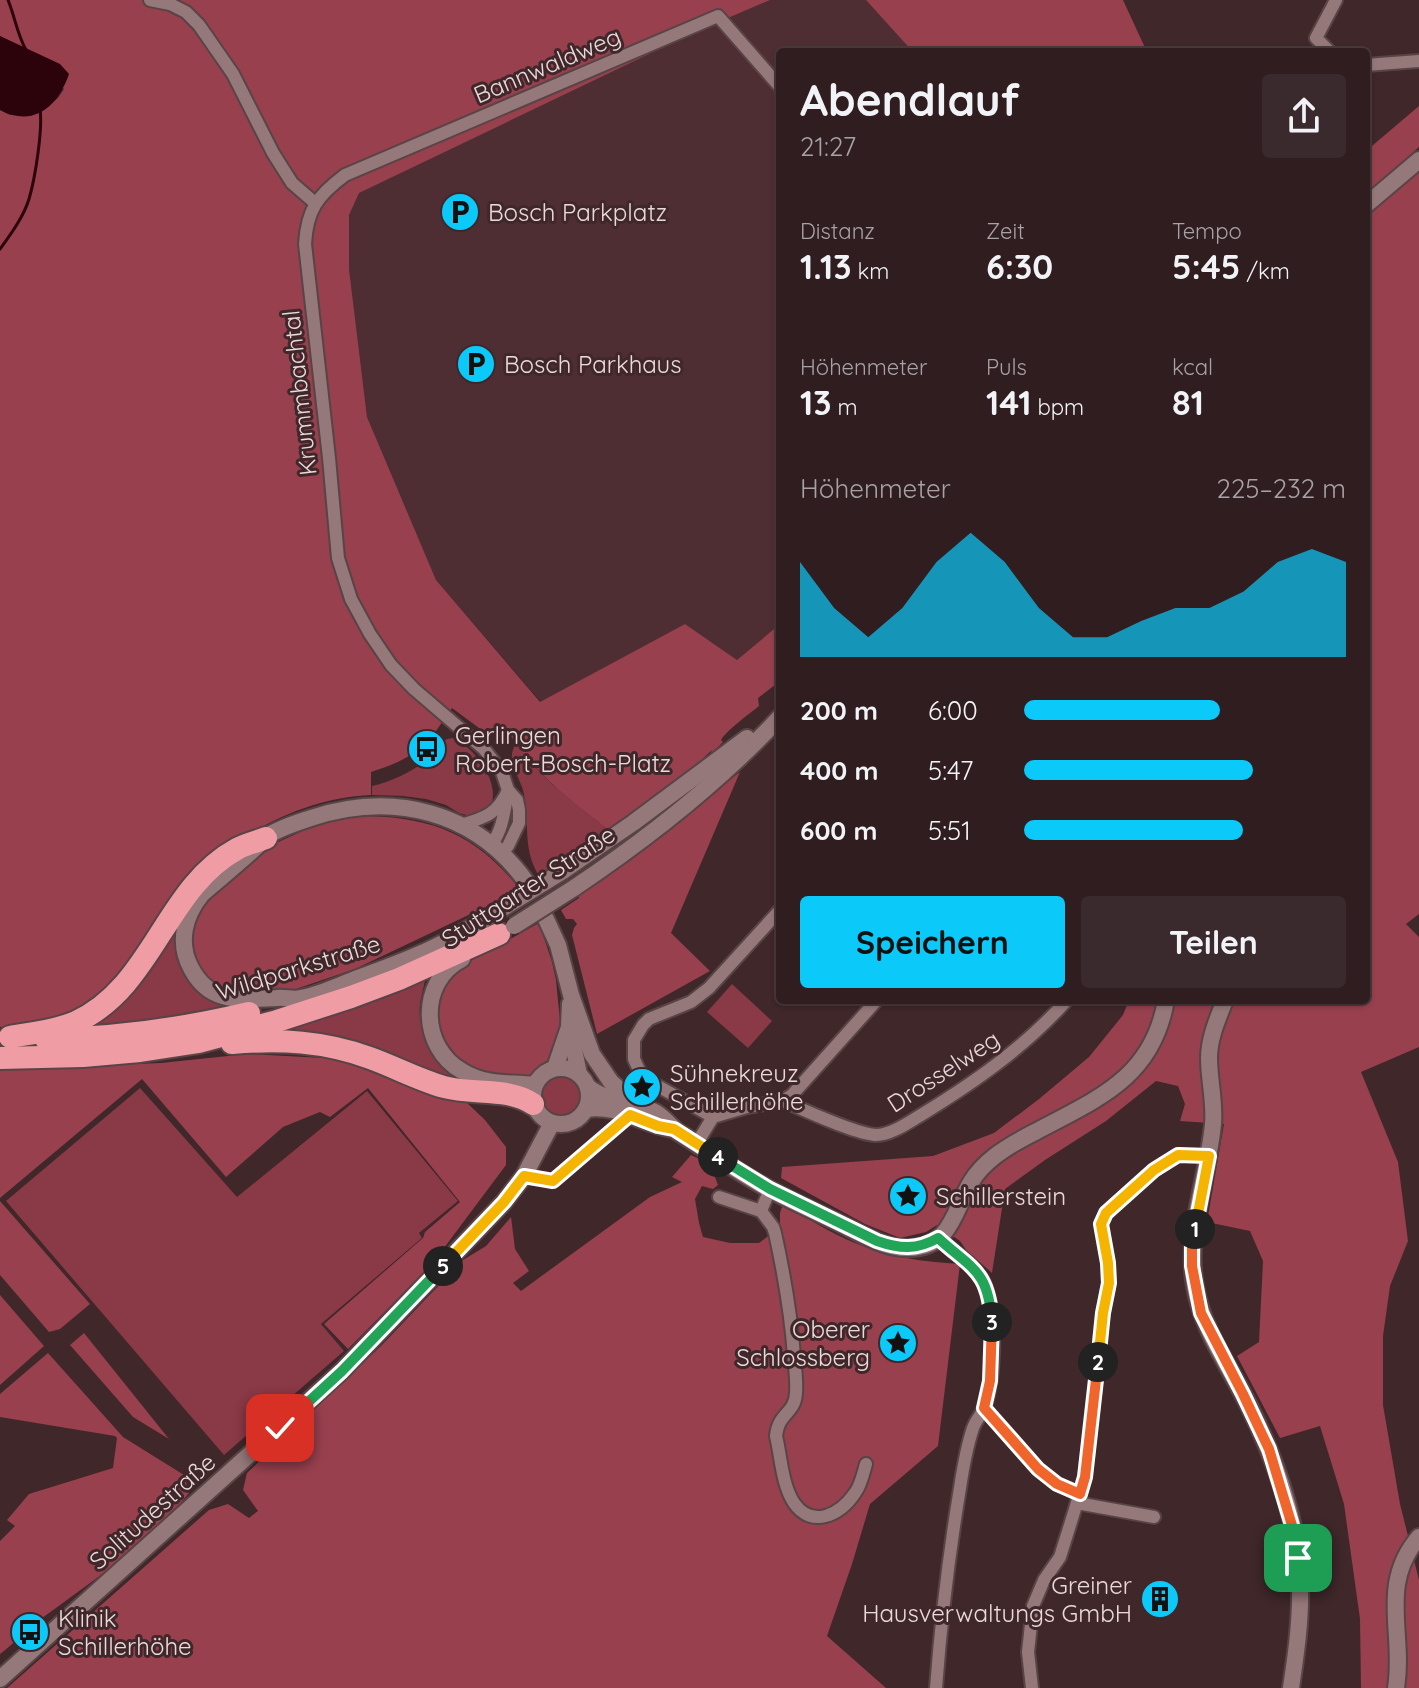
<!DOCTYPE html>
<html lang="de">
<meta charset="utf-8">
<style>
:root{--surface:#2f1d20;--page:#3b2a2d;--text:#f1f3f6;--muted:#a7a2a5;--line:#4a3b3e;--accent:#0bcafa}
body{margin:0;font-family:Quicksand,sans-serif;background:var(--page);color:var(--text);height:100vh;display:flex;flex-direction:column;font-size:30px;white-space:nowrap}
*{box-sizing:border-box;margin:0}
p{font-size:26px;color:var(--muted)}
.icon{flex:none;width:44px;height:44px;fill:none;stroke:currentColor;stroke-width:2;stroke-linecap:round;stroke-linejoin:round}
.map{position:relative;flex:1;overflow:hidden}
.drawer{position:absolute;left:776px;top:48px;width:594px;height:956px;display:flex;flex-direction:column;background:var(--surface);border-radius:8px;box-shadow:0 2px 6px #0004,0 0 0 2px var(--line)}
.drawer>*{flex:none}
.pin{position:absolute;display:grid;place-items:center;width:68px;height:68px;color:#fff;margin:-34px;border-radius:16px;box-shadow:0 4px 12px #0006}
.km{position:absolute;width:40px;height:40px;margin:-20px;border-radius:50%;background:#222;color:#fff;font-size:22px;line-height:40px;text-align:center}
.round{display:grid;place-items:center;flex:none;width:84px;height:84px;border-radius:8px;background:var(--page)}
.overview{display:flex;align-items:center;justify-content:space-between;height:136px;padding:0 24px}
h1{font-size:44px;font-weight:700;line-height:60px}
.stats{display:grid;grid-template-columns:repeat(3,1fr);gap:12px;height:136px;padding:8px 24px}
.stats div{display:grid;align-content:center}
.stats b{font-size:34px;font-weight:700}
.stats small{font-size:22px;font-weight:400}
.stats p{font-size:22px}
.chart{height:224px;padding:16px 24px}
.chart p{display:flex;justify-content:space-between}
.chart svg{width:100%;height:144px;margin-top:8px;fill:var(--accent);opacity:.7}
.primary-button{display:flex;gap:16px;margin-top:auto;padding:16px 24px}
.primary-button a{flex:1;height:92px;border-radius:8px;background:var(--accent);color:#111;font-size:32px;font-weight:700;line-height:92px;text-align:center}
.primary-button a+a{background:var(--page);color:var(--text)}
ul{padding:0 24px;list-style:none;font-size:26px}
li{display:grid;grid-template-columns:128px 96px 1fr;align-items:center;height:60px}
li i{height:20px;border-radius:10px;background:var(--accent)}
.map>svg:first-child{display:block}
.built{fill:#4e2e32}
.green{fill:#8a3946}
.forest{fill:#98404e}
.water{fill:#2c020b}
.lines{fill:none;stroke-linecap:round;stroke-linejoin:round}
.stream{stroke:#2c020b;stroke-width:3}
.street-casing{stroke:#584446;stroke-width:16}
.secondary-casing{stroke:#584446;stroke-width:20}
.highway-casing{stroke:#584446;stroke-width:26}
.street{stroke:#95787a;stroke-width:12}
.secondary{stroke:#95787a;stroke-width:16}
.highway{stroke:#f09ca5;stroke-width:22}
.secondary-bridge-casing{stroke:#584446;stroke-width:20;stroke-linecap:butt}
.secondary-bridge{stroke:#95787a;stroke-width:16}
.split-1-casing{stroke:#fff;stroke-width:16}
.split-2-casing{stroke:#fff;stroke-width:16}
.split-3-casing{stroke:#fff;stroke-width:16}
.split-4-casing{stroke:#fff;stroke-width:16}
.split-5-casing{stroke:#fff;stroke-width:16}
.split-6-casing{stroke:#fff;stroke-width:16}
.split-1{stroke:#f0652b;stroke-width:10}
.split-2{stroke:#f5b400;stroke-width:10}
.split-3{stroke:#f0652b;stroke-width:10}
.split-4{stroke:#22a559;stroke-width:10}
.split-5{stroke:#f5b400;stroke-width:10}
.split-6{stroke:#22a559;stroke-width:10}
.labels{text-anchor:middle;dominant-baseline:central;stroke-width:6;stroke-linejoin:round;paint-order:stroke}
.street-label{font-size:24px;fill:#ead9db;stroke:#3f272a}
.poi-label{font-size:24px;fill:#ead9db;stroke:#3f272a;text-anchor:start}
</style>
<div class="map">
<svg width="1419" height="1688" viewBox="0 0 1419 1688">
<rect width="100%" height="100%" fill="#3f272a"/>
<polygon class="built" points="770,0 866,0 913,52 780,52 780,624 737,660 685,624 541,702 436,580 367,417 349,269 349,215 358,193 693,33"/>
<g class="green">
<path d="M453,738c22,9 52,50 35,72l-18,6 -11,-3 -13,-8 -20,-6 -23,-3 -31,-1v-9c26,-6 48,-19 68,-36v-6l7,-5z"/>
<path d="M517,741l14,22 22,22 56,46 -49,34 -21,11c-18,-30 -8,-54 -16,-86 -3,-10 -10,-20 -11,-31 -1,-7 2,-12 5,-18z"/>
<polygon points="177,920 233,1006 128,1026 78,1027"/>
<path d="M433,975l-8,5c-1,7 -3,12 -4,19 -6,24 9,60 29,75 9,5 20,7 29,13l-188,-56 -1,-4z"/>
<polygon points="732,984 772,1021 748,1048 707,1012"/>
<circle cx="560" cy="1095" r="20"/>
<polygon points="140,1088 237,1197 367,1091 458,1201 419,1233 422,1238 321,1324 344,1351 224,1455 6,1201"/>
</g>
<g class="forest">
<path d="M0,0h770l-77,33 -334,160 -10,22v54l18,148 69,163 104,122 145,-78 52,36 43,-36v61h-5l-17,13 1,8c-11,9 -32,24 -38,34l2,2 -14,14 3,-6 -18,17 -85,64c-26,-22 -55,-42 -77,-68 -11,-12 -15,-22 -29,-34l-8,5 -2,-2 -10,-1 -31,-23c-7,9 -12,18 -19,27 -14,20 -40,30 -62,37v23c-46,2 -87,18 -127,42l-118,136 -41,36 -58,17 -27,1v-917l10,5 34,-5 14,-12 6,-9 -45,-42 -19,-11z"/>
<polygon points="866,0 1123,0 1147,52 913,52"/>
<polygon points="1419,106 1419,147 1366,194 1366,151"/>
<polygon points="1419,171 1419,914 1406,924 1419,937 1419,1047 1361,1072 1398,1162 1408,1241 1390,1286 1383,1336 1383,1405 1400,1504 1419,1580 1419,1688 1361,1688 1360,1619 1344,1504 1320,1426 1280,1438 1237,1356 1259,1342 1263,1261 1250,1231 1207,1222 1224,1124 1180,1121 1185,1104 1178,1086 1156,1081 1106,1121 1045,1160 1005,1189 992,1273 966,1250 960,1241 937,1225 926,1232 900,1238 865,1224 781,1178 782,1167 933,1156 994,1133 1039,1099 1089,1057 1123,1015 1129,1000 1366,1000 1366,217"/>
<polygon points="740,772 671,933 710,971 597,1034 572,935 574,928 577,924 573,919 566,919 561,910 579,898 579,896 650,844 686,814 687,815 699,806 698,804"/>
<path d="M352,816c73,-1 120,14 167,72l-21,13 -143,68 -65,22 -31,4 -41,-7 -19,-16 -10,-30 10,-36 41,-40 34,-22 37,-17z"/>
<polygon points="539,923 552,962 556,980 560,1021 558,1046 551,1060 526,1078 490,1077 469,1067 457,1057 445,1040 438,1022 438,1009 442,989 458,968"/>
<polygon points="247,1054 342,1059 465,1101 485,1120 506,1147 506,1165 432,1264 348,1349 324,1324 423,1238 425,1232 460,1202 368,1088 330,1117 320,1112 283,1127 226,1177 142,1079 0,1198 0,1069 161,1063"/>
<path d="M691,1155l19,9 8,21 -5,4 -11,-3 -7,13 4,24 4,14 27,6h29l21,-16v-14l3,-9c23,13 47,29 72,39 34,14 68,19 105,21l-22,182 -68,58 -18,60 -25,72 59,52h-879l202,-178 19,-6 21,14 9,-7 -15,-21 4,-17 134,-127 82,-86 23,-14 25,-29 4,32 14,22 -16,12 8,8 129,-94 32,-15 -10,-5z"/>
<polygon points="0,1201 90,1304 60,1329 49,1332 0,1275"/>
<polygon points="0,1295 44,1346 0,1385"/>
<polygon points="84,1333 169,1439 133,1417 70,1345"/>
<path d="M48,1353l75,84 61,38 5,18c-41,51 -99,90 -151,128 -14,10 -24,23 -38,33v-113l15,-15 -8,-6 22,-26 84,-26 4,-30 -2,-2 -115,-19v-23z"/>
</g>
<path class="water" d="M0,36l60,28 9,10c-11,32 -35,54 -69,36z"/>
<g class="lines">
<g class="stream">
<path d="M8,0c7,17 9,34 18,50"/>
<path d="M0,249c11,-15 24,-33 29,-50 6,-20 14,-70 11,-90"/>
</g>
<defs>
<g id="street">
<polyline points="150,0 170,4 186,12 199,25 233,74 273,153 292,183 315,203"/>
<polyline points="1330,52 1316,38 1336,0"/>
<polyline points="1366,65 1419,61"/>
<path d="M461,825c23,-7 37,-11 47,-35"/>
<path d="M492,844c10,-14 12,-30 15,-47"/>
<path d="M503,852l5,-6 11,-23v-13l-2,-10 -9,-10 -6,-18 -18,-23 -70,-60 -23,-24 -21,-31 -19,-35 -13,-41 -9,-100 -24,-214c2,-34 12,-48 40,-69l373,-159 62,71"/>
<path d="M783,1101c22,9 72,33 93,34 15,0 33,-13 45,-20 54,-33 104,-68 146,-115"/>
<polyline points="713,1117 647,1080 639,1070 634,1059 634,1040 643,1025 649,1019 691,1002 709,988 780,910"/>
<polyline points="697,1143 713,1117 747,1107 783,1101 792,1095 877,1000"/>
<polyline points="524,1176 553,1181 630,1115"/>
<polyline points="719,1197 761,1211 770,1189"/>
<path d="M761,1211l12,16 2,6c9,41 16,81 19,123 1,12 3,25 2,37 -1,21 -18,20 -20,43 5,21 6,49 18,67 18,26 46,12 61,-10 6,-8 8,-19 11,-29"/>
<polyline points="984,1408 1038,1469 1057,1484 1080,1494"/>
<polyline points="1077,1503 1154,1517"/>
<path d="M936,1688c5,-67 13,-134 24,-200 3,-20 7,-42 13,-60 3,-8 9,-14 12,-22 10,-31 11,-83 2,-115 -7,-25 -31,-37 -49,-53"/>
<polyline points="1032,1688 1028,1652 1033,1606 1044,1580 1060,1557 1085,1477 1103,1313 1109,1283 1108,1263 1101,1224 1106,1213 1154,1170 1168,1161 1178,1155 1209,1156"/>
</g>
<g id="secondary">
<polyline points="1366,205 1419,160"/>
<polyline points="563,871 633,823 747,738"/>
<path d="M574,888c73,-49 146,-106 206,-171"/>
<path d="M503,908c-21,13 -42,26 -64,37 -27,14 -57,24 -86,35 -16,6 -35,15 -52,18 -8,2 -16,-1 -24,0 -36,1 -67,7 -86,-30 -14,-26 -6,-53 11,-74 17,-15 35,-29 51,-44 5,-4 9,-9 13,-13 13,-9 30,-14 45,-19 82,-27 165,-7 216,65"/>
<polyline points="546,919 558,945 571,995 592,1054 611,1082 633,1102"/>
<path d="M462,959c-44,22 -42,89 0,112 25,15 45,11 72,14"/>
<path d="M1225,1000c-7,18 -16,38 -16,58 0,22 6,44 4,66 -5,54 -28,108 -18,162 7,44 35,81 54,120 27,55 50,118 51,180 1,34 -4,68 -9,102"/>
<polyline points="570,1004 569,1025 579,1074"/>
<circle cx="561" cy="1096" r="28"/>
<polyline points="555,1068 569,1027"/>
<path d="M588,1087c18,15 46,14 67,25 9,5 15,14 23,20 27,17 54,36 82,52 26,15 54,27 81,40 21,10 44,25 68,24 42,0 45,-38 62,-66 6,-10 15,-19 24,-26 13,-10 28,-18 42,-25 62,-33 116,-54 129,-131"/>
<path d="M586,1109c33,-5 55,15 86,20"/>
<polyline points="0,1679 342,1371 504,1202 524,1176 552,1123"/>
<path d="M1396,1688c9,-55 -18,-103 23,-151"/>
</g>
<g id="highway">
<path d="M10,1037c22,-4 46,-6 66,-15 77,-35 89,-134 161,-173 9,-5 19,-7 29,-11"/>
<path d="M46,1039c69,-1 136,-10 203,-26"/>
<path d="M232,1043c48,-4 92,-2 138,15 25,9 49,22 74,29 29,8 64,0 89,17"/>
<polyline points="0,1058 83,1056 140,1051 199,1042 277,1021 351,997 399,979 499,934"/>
</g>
</defs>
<use href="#street" class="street-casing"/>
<use href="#secondary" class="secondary-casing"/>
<use href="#highway" class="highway-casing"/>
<use href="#street" class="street"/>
<use href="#secondary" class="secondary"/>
<use href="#highway" class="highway"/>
<defs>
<g id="secondary-bridge">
<polyline points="503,908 563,871"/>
<polyline points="514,926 574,888"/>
</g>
</defs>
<use href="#secondary-bridge" class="secondary-bridge-casing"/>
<use href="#secondary-bridge" class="secondary-bridge"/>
</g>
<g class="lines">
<defs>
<polyline id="split-1" points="1195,1229 1192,1247 1192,1266 1201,1313 1243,1394 1269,1449 1294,1532 1298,1558"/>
<polyline id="split-2" points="1098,1362 1103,1313 1109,1283 1108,1263 1101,1224 1106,1213 1154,1170 1178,1155 1209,1156 1195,1229"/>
<polyline id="split-3" points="992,1322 990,1381 984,1408 1038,1469 1057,1484 1080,1494 1085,1477 1098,1362"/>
<path id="split-4" d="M718,1157l52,32 107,52c23,8 40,9 61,-3 35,32 50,32 54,84"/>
<polyline id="split-5" points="443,1266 504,1202 524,1176 553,1181 630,1115 658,1126 674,1129 718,1157"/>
<polyline id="split-6" points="280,1428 342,1371 443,1266"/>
</defs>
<use href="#split-1" class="split-1-casing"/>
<use href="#split-2" class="split-2-casing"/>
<use href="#split-3" class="split-3-casing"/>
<use href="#split-4" class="split-4-casing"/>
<use href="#split-5" class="split-5-casing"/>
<use href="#split-6" class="split-6-casing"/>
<use href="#split-1" class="split-1"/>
<use href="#split-2" class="split-2"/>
<use href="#split-3" class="split-3"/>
<use href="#split-4" class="split-4"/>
<use href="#split-5" class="split-5"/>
<use href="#split-6" class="split-6"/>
</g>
<defs>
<symbol id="parking-disc" viewBox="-11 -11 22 22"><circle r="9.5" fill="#0bcafa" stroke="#3f272a"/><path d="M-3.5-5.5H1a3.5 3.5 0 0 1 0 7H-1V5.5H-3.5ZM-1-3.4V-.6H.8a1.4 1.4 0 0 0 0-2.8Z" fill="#111"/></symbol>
<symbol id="bus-disc" viewBox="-11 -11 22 22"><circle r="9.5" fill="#0bcafa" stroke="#3f272a"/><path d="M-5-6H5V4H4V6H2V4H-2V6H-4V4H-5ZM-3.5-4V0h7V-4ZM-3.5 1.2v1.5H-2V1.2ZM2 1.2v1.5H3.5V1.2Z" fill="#111"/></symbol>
<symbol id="sight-disc" viewBox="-11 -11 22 22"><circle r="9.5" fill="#0bcafa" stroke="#3f272a"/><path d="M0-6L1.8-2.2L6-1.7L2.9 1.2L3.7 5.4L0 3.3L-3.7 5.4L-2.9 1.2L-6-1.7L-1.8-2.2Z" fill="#111"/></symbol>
<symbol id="building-disc" viewBox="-11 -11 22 22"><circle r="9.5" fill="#0bcafa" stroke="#3f272a"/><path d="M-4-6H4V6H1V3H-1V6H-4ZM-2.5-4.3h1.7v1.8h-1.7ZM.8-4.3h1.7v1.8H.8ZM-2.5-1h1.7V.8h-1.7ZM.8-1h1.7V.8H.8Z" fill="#111"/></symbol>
</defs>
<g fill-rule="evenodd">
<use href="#parking-disc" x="438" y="190" width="44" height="44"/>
<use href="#parking-disc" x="454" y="342" width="44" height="44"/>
<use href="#bus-disc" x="405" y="727" width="44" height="44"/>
<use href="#sight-disc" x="620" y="1065" width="44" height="44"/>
<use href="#sight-disc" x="886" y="1174" width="44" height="44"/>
<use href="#sight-disc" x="876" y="1321" width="44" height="44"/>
<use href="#building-disc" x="1138" y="1577" width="44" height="44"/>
<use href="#bus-disc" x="8" y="1610" width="44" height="44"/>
</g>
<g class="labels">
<g class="street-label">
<text transform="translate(547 65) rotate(-23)">Bannwaldweg</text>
<text transform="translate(299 393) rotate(-96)">Krummbachtal</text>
<text transform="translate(528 886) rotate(-33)">Stuttgarter Straße</text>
<text transform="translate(298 967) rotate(-17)">Wildparkstraße</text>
<text transform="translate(943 1071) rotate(-33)">Drosselweg</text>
<text transform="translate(152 1511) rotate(-42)">Solitudestraße</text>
</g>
<g class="poi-label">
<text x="488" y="212">Bosch Parkplatz</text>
<text x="504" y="364">Bosch Parkhaus</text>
<text x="455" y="735">Gerlingen<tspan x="455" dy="28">Robert-Bosch-Platz</tspan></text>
<text x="670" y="1073">Sühnekreuz<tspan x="670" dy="28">Schillerhöhe</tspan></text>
<text x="936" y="1196">Schillerstein</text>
<text x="870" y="1329" text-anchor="end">Oberer<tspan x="870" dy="28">Schlossberg</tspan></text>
<text x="1132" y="1585" text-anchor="end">Greiner<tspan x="1132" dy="28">Hausverwaltungs GmbH</tspan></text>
<text x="58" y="1618">Klinik<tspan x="58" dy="28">Schillerhöhe</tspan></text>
</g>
</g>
</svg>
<div class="pin" style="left:1298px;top:1558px;background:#1e9e55"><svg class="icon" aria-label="arrive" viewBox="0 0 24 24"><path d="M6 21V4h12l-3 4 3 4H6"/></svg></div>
<div class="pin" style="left:280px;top:1428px;background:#d93025"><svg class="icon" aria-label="check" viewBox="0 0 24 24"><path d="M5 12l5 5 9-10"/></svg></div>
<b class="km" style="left:1195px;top:1229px">1</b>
<b class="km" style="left:1098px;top:1362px">2</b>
<b class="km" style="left:992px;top:1322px">3</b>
<b class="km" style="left:718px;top:1157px">4</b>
<b class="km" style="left:443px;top:1266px">5</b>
<section class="drawer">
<div class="overview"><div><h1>Abendlauf</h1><p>21:27</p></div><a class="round"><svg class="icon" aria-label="share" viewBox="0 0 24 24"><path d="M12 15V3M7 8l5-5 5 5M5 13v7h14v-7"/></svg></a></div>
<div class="stats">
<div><p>Distanz</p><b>1.13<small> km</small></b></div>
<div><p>Zeit</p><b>6:30</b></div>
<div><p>Tempo</p><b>5:45<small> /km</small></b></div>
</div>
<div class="stats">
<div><p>Höhenmeter</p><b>13<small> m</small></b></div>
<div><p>Puls</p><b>141<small> bpm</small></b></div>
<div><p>kcal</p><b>81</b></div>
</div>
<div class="chart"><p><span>Höhenmeter</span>225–232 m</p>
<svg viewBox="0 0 160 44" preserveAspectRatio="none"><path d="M0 44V15L10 29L20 38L30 29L40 15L50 6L60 15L70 29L80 38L90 38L100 33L110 29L120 29L130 24L140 15L150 11L160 15V44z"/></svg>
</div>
<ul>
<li><b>200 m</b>6:00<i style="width:61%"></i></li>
<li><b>400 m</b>5:47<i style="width:71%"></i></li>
<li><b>600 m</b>5:51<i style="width:68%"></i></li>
</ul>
<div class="primary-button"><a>Speichern</a><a>Teilen</a></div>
</section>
</div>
